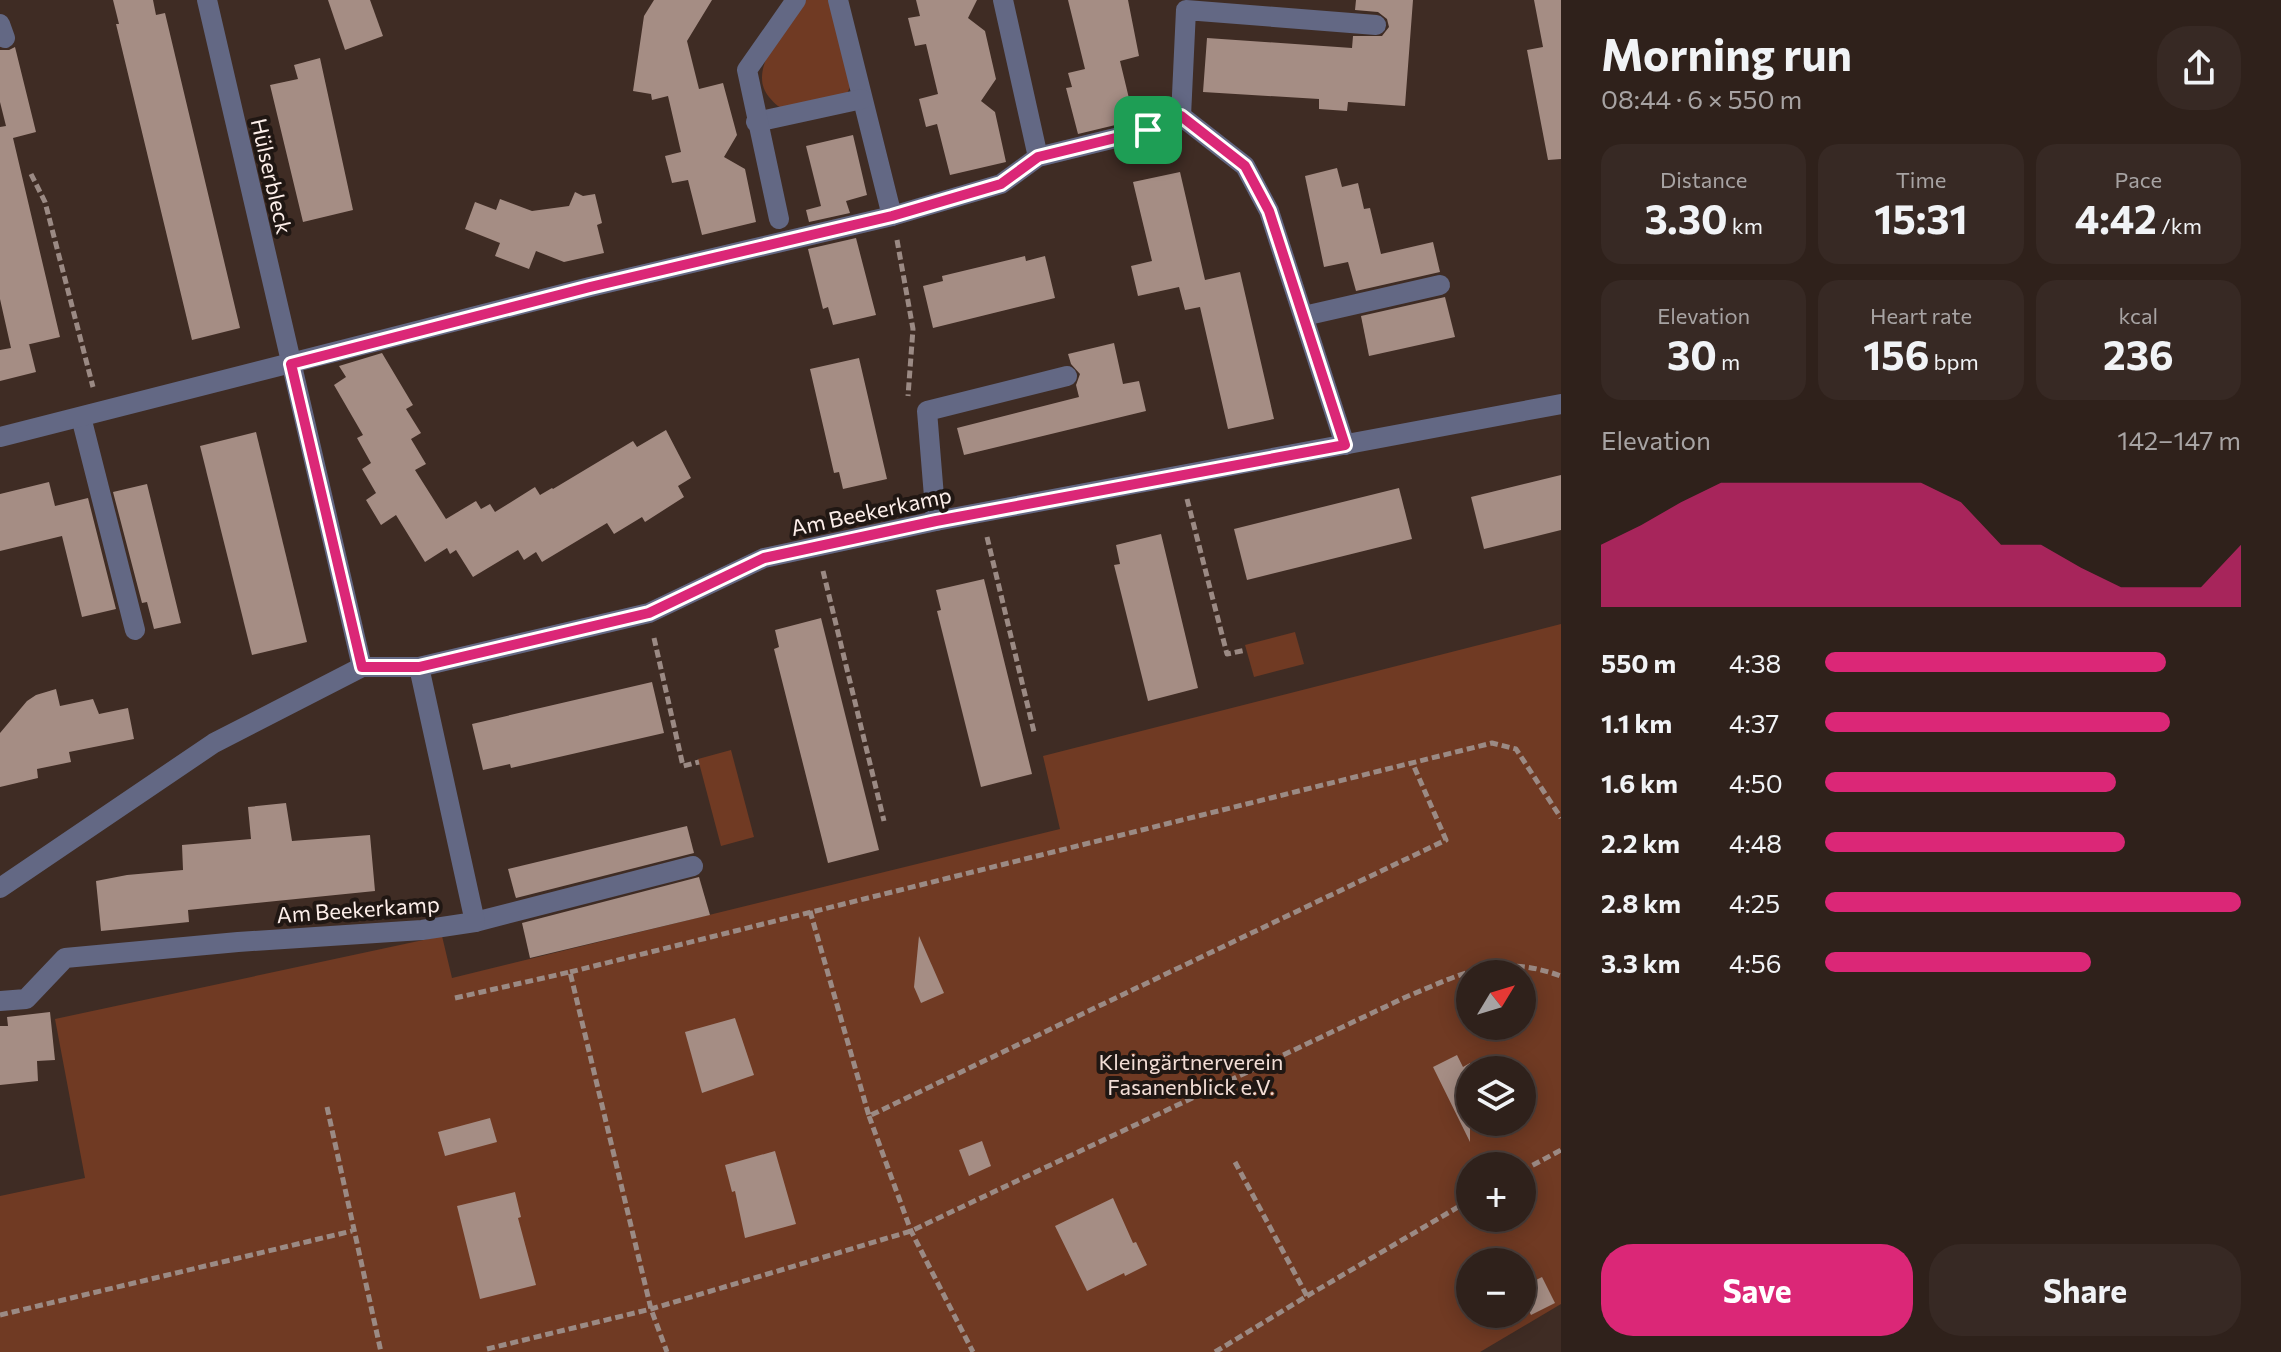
<!DOCTYPE html>
<meta charset="utf-8">
<style>
:root{--surface:#2f211b;--page:#372924;--text:#f1f3f6;--muted:#a7a3a3;--line:#4a3e3a;--accent:#db2777}
body{margin:0;font-family:Commissioner,sans-serif;background:var(--page);color:var(--text);height:100vh;display:flex;flex-direction:column;font-size:30px;white-space:nowrap}
*{box-sizing:border-box;margin:0}
p{font-size:26px;color:var(--muted)}
.icon{flex:none;width:44px;height:44px;fill:none;stroke:currentColor;stroke-width:2;stroke-linecap:round;stroke-linejoin:round}
.map{position:relative;flex:1;overflow:hidden}
.drawer{display:flex;flex-direction:column;background:var(--surface);width:720px}
.drawer>*{flex:none}
.needle{width:52px;rotate:52deg}
.buttons{position:absolute;left:1456px;top:960px;display:grid;gap:16px}
.buttons a{display:grid;place-items:center;width:80px;height:80px;border-radius:50%;background:var(--surface);box-shadow:0 4px 20px #0003,0 0 0 2px var(--line);font-size:40px}
.pin{position:absolute;display:grid;place-items:center;width:68px;height:68px;color:#fff;margin:-34px;border-radius:16px;box-shadow:0 4px 12px #0006}
.round{display:grid;place-items:center;flex:none;width:84px;height:84px;border-radius:32px;background:var(--page)}
.overview{display:flex;align-items:center;justify-content:space-between;height:136px;padding:0 40px}
h1{font-size:44px;font-weight:700;line-height:60px}
.figures{display:grid;grid-template-columns:repeat(3,1fr);gap:12px;height:136px;padding:8px 40px}
.figures div{display:grid;align-content:center;border-radius:20px;background:var(--page);text-align:center}
.figures b{font-size:40px;font-weight:700}
.figures small{font-size:22px;font-weight:400}
.figures p{font-size:22px}
.chart{height:224px;padding:16px 40px}
.chart p{display:flex;justify-content:space-between}
.chart svg{width:100%;height:144px;margin-top:8px;fill:var(--accent);opacity:.7}
.action{display:flex;gap:16px;margin-top:auto;padding:16px 40px}
.action a{flex:1;height:92px;border-radius:32px;background:var(--accent);color:#fff;font-size:32px;font-weight:700;line-height:92px;text-align:center}
.action a+a{background:var(--page);color:var(--text)}
ul{padding:0 40px;list-style:none;font-size:26px}
li{display:grid;grid-template-columns:128px 96px 1fr;align-items:center;height:60px}
li i{height:20px;border-radius:10px;background:var(--accent)}
main{display:flex;flex:1;min-height:0}
.map>svg:first-child{display:block}
.green{fill:#703a23;fill-rule:evenodd}
.building{fill:#a58d84}
.lines{fill:none;stroke-linecap:round;stroke-linejoin:round}
.path{stroke:#9b8a84;stroke-width:5;stroke-dasharray:8 4;stroke-linecap:butt}
.minor{stroke:#636884;stroke-width:20}
.route-casing{stroke:#fff;stroke-width:16}
.route{stroke:#db2777;stroke-width:10}
.labels{text-anchor:middle;dominant-baseline:central;stroke-width:8;stroke-linejoin:round;paint-order:stroke}
.street-label{font-size:22px;fill:#fdefea;stroke:#201713}
.park-label{font-size:22px;fill:#f2ddd5;stroke:#201713}
</style>
<main>
<div class="map">
<svg width="1561" height="1352" viewBox="0 0 1561 1352">
<rect width="100%" height="100%" fill="#3f2c24"/>
<g class="green">
<path d="M806,0h23l22,85 -6,13c-17,4 -38,11 -55,11 -11,0 -14,-4 -21,-12 -24,-28 20,-74 37,-97z"/>
<path d="M1561,624v680l-81,48h-1480v-156l85,-18 -30,-159 387,-83 10,42 608,-149 -17,-73zM1470,974h52v52h-52zM1470,1070h52v52h-52zM1470,1166h52v52h-52zM1470,1262h52v52h-52z"/>
<polygon points="1295,632 1304,664 1254,677 1245,645"/>
<polygon points="731,750 754,837 721,846 698,759"/>
</g>
<g class="building">
<polygon points="113,0 153,0 156,15 165,13 240,328 192,340 116,24 119,24"/>
<polygon points="328,0 370,0 383,36 345,50"/>
<polygon points="654,0 712,0 687,41 699,89 723,83 737,135 724,157 745,169 756,222 702,235 688,180 672,183 665,156 681,152 668,96 652,100 651,94 633,91 644,16"/>
<polygon points="916,0 977,0 968,18 985,31 996,79 981,101 995,112 1006,162 950,175 937,124 926,127 919,99 938,94 926,44 915,46 908,18 920,16"/>
<polygon points="1068,0 1128,0 1139,56 1120,61 1133,115 1131,115 1132,121 1078,134 1066,88 1072,87 1068,73 1085,69"/>
<polygon points="1356,0 1413,0 1405,106 1348,102 1347,111 1319,109 1319,99 1203,92 1207,38 1352,48 1353,36 1382,36 1389,27 1387,19 1378,12 1355,10"/>
<polygon points="1534,0 1561,0 1561,159 1548,160 1527,50 1543,47"/>
<polygon points="15,47 36,132 13,138 60,337 26,345 29,344 36,372 0,381 0,350 11,348 0,299 0,127 6,126 0,102 0,50 9,50"/>
<polygon points="320,58 353,210 303,222 270,85 298,79 294,65"/>
<polygon points="853,135 867,195 846,201 850,213 809,222 806,210 821,206 806,146"/>
<polygon points="1337,168 1342,187 1358,183 1364,209 1370,208 1381,254 1433,242 1440,272 1356,291 1348,262 1324,267 1305,176"/>
<polygon points="1180,172 1205,280 1240,272 1274,419 1228,429 1200,307 1185,310 1179,287 1138,296 1131,266 1152,261 1133,182"/>
<polygon points="575,192 583,196 595,194 602,223 597,225 604,253 564,262 536,251 529,269 495,256 500,243 465,229 475,202 496,210 500,199 532,211 569,206"/>
<polygon points="856,238 876,315 833,325 828,307 823,309 808,249"/>
<polygon points="1025,256 1026,261 1045,256 1055,298 933,328 923,286 943,281 942,276"/>
<polygon points="1445,297 1455,337 1369,356 1361,316"/>
<polygon points="1114,343 1123,384 1139,381 1146,411 964,455 957,428 1079,397 1076,385 1080,374 1071,364 1068,354"/>
<polygon points="382,353 413,405 406,409 421,433 411,439 426,464 415,470 446,519 476,501 481,509 490,504 495,512 535,487 540,495 552,488 553,489 633,441 637,447 666,430 691,478 678,486 684,497 645,522 642,517 614,534 607,523 542,562 536,552 524,560 518,550 473,577 456,550 450,554 447,548 425,562 396,515 381,525 366,500 376,493 362,469 371,463 357,438 363,435 334,385 346,377 339,366"/>
<polygon points="859,358 887,479 843,489 839,472 834,473 810,369"/>
<polygon points="256,432 307,642 252,655 200,446"/>
<polygon points="1561,475 1561,530 1484,549 1471,497"/>
<polygon points="49,482 55,506 88,498 116,609 82,617 62,536 0,551 0,494"/>
<polygon points="147,484 181,623 154,629 147,602 142,603 113,492"/>
<polygon points="1399,488 1412,539 1247,580 1234,529"/>
<polygon points="1161,534 1198,688 1148,701 1114,565 1120,564 1116,545"/>
<polygon points="984,579 1032,774 981,787 937,611 941,610 936,590"/>
<polygon points="821,618 879,850 828,863 774,649 779,647 775,630"/>
<polygon points="652,682 664,733 511,768 510,764 483,770 472,724"/>
<polygon points="56,689 60,706 93,699 99,714 128,708 134,739 69,752 71,762 37,769 38,778 0,787 0,733 27,701 36,695"/>
<polygon points="286,803 292,841 370,835 375,891 188,910 189,922 101,931 96,881 127,875 183,870 182,845 251,839 248,807"/>
<polygon points="687,826 694,853 516,898 515,895 508,869"/>
<polygon points="699,877 710,915 530,958 522,923"/>
<polygon points="919,936 944,993 921,1003 914,987"/>
<polygon points="50,1012 55,1060 37,1061 38,1081 0,1085 0,1026 8,1026 7,1017"/>
<polygon points="735,1018 754,1075 702,1093 685,1032"/>
<polygon points="1457,1055 1463,1067 1470,1063 1470,1142 1433,1067"/>
<polygon points="490,1118 497,1142 445,1156 438,1132"/>
<polygon points="982,1141 991,1166 969,1176 959,1150"/>
<polygon points="775,1151 796,1224 745,1238 735,1191 732,1192 725,1165"/>
<polygon points="515,1192 521,1217 518,1218 536,1285 480,1299 457,1206"/>
<polygon points="1113,1198 1133,1243 1136,1242 1147,1265 1125,1276 1124,1273 1087,1291 1055,1226"/>
<polygon points="1542,1277 1555,1303 1531,1315 1522,1297 1522,1287"/>
</g>
<g class="lines">
<g class="path">
<polyline points="31,174 45,202 93,387"/>
<polyline points="897,240 913,329 908,396"/>
<polyline points="1187,499 1227,654 1246,650"/>
<polyline points="987,537 1034,732"/>
<polyline points="823,571 884,821"/>
<polyline points="654,638 683,766 699,762"/>
<polyline points="810,911 869,1116 1446,840 1412,762"/>
<polyline points="570,972 1492,743 1516,749 1561,818"/>
<polyline points="455,998 570,972 651,1309 667,1352"/>
<polyline points="327,1107 381,1352"/>
<polyline points="869,1116 911,1231 973,1352"/>
<polyline points="1522,1171 1561,1150"/>
<polyline points="1307,1296 1470,1200"/>
<polyline points="0,1315 352,1231"/>
<path d="M487,1349l164,-40 260,-78 495,-234c58,-24 91,-44 155,-21"/>
<polyline points="1215,1352 1307,1296 1235,1162"/>
</g>
<g class="minor">
<polyline points="207,0 362,667"/>
<polyline points="838,0 892,216"/>
<polyline points="1003,0 1038,157"/>
<polyline points="0,24 5,38"/>
<polyline points="756,122 862,99"/>
<polyline points="779,219 747,70 796,0"/>
<polyline points="1304,316 1440,285"/>
<polyline points="81,417 135,630"/>
<polyline points="0,437 590,287 892,216 1001,184 1038,157 1148,130 1181,116"/>
<polyline points="1345,445 1269,211 1245,166 1181,116 1186,10 1376,25"/>
<polyline points="936,521 927,411 1067,376"/>
<polyline points="0,888 214,743 362,667 419,667 649,613 764,558 936,521 1561,404"/>
<polyline points="475,922 693,866"/>
<polyline points="0,1001 26,999 65,958 238,942 422,930 475,922 419,667"/>
</g>
</g>
<g class="lines">
<defs>
<polygon id="route" points="1181,116 1245,166 1269,211 1345,445 936,521 764,558 649,613 419,667 362,667 291,364 590,287 892,216 1001,184 1038,157 1148,130"/>
</defs>
<use href="#route" class="route-casing"/>
<use href="#route" class="route"/>
</g>
<g class="labels">
<g class="street-label">
<text transform="translate(272 176) rotate(77)">Hülserbleck</text>
<text transform="translate(871 511) rotate(-12)">Am Beekerkamp</text>
<text transform="translate(358 909) rotate(-4)">Am Beekerkamp</text>
</g>
<g class="park-label">
<text x="1191" y="1061">Kleingärtnerverein<tspan x="1191" dy="25">Fasanenblick e.V.</tspan></text>
</g>
</g>
</svg>
<div class="buttons">
<a><svg class="needle" viewBox="-14 -14 28 28"><path d="M0-13l5 13h-10z" fill="#e53935"/><path d="M0 13l5-13h-10z" fill="#a7a3a3"/></svg></a>
<a><svg class="icon" aria-label="layers" viewBox="0 0 24 24"><path d="M12 4l9 5-9 5-9-5zM3 14l9 5 9-5"/></svg></a>
<a>+</a>
<a>−</a>
</div>
<div class="pin" style="left:1148px;top:130px;background:#1e9e55"><svg class="icon" aria-label="arrive" viewBox="0 0 24 24"><path d="M6 21V4h12l-3 4 3 4H6"/></svg></div>
</div>
<section class="drawer">
<div class="overview"><div><h1>Morning run</h1><p>08:44 · 6 × 550 m</p></div><a class="round"><svg class="icon" aria-label="share" viewBox="0 0 24 24"><path d="M12 15V3M7 8l5-5 5 5M5 13v7h14v-7"/></svg></a></div>
<div class="figures">
<div><p>Distance</p><b>3.30<small> km</small></b></div>
<div><p>Time</p><b>15:31</b></div>
<div><p>Pace</p><b>4:42<small> /km</small></b></div>
</div>
<div class="figures">
<div><p>Elevation</p><b>30<small> m</small></b></div>
<div><p>Heart rate</p><b>156<small> bpm</small></b></div>
<div><p>kcal</p><b>236</b></div>
</div>
<div class="chart"><p><span>Elevation</span>142–147 m</p>
<svg viewBox="0 0 160 44" preserveAspectRatio="none"><path d="M0 44V25L10 19L20 12L30 6L40 6L50 6L60 6L70 6L80 6L90 12L100 25L110 25L120 32L130 38L140 38L150 38L160 25V44z"/></svg>
</div>
<ul>
<li><b>550 m</b>4:38<i style="width:82%"></i></li>
<li><b>1.1 km</b>4:37<i style="width:83%"></i></li>
<li><b>1.6 km</b>4:50<i style="width:70%"></i></li>
<li><b>2.2 km</b>4:48<i style="width:72%"></i></li>
<li><b>2.8 km</b>4:25<i style="width:100%"></i></li>
<li><b>3.3 km</b>4:56<i style="width:64%"></i></li>
</ul>
<div class="action"><a>Save</a><a>Share</a></div>
</section>
</main>
